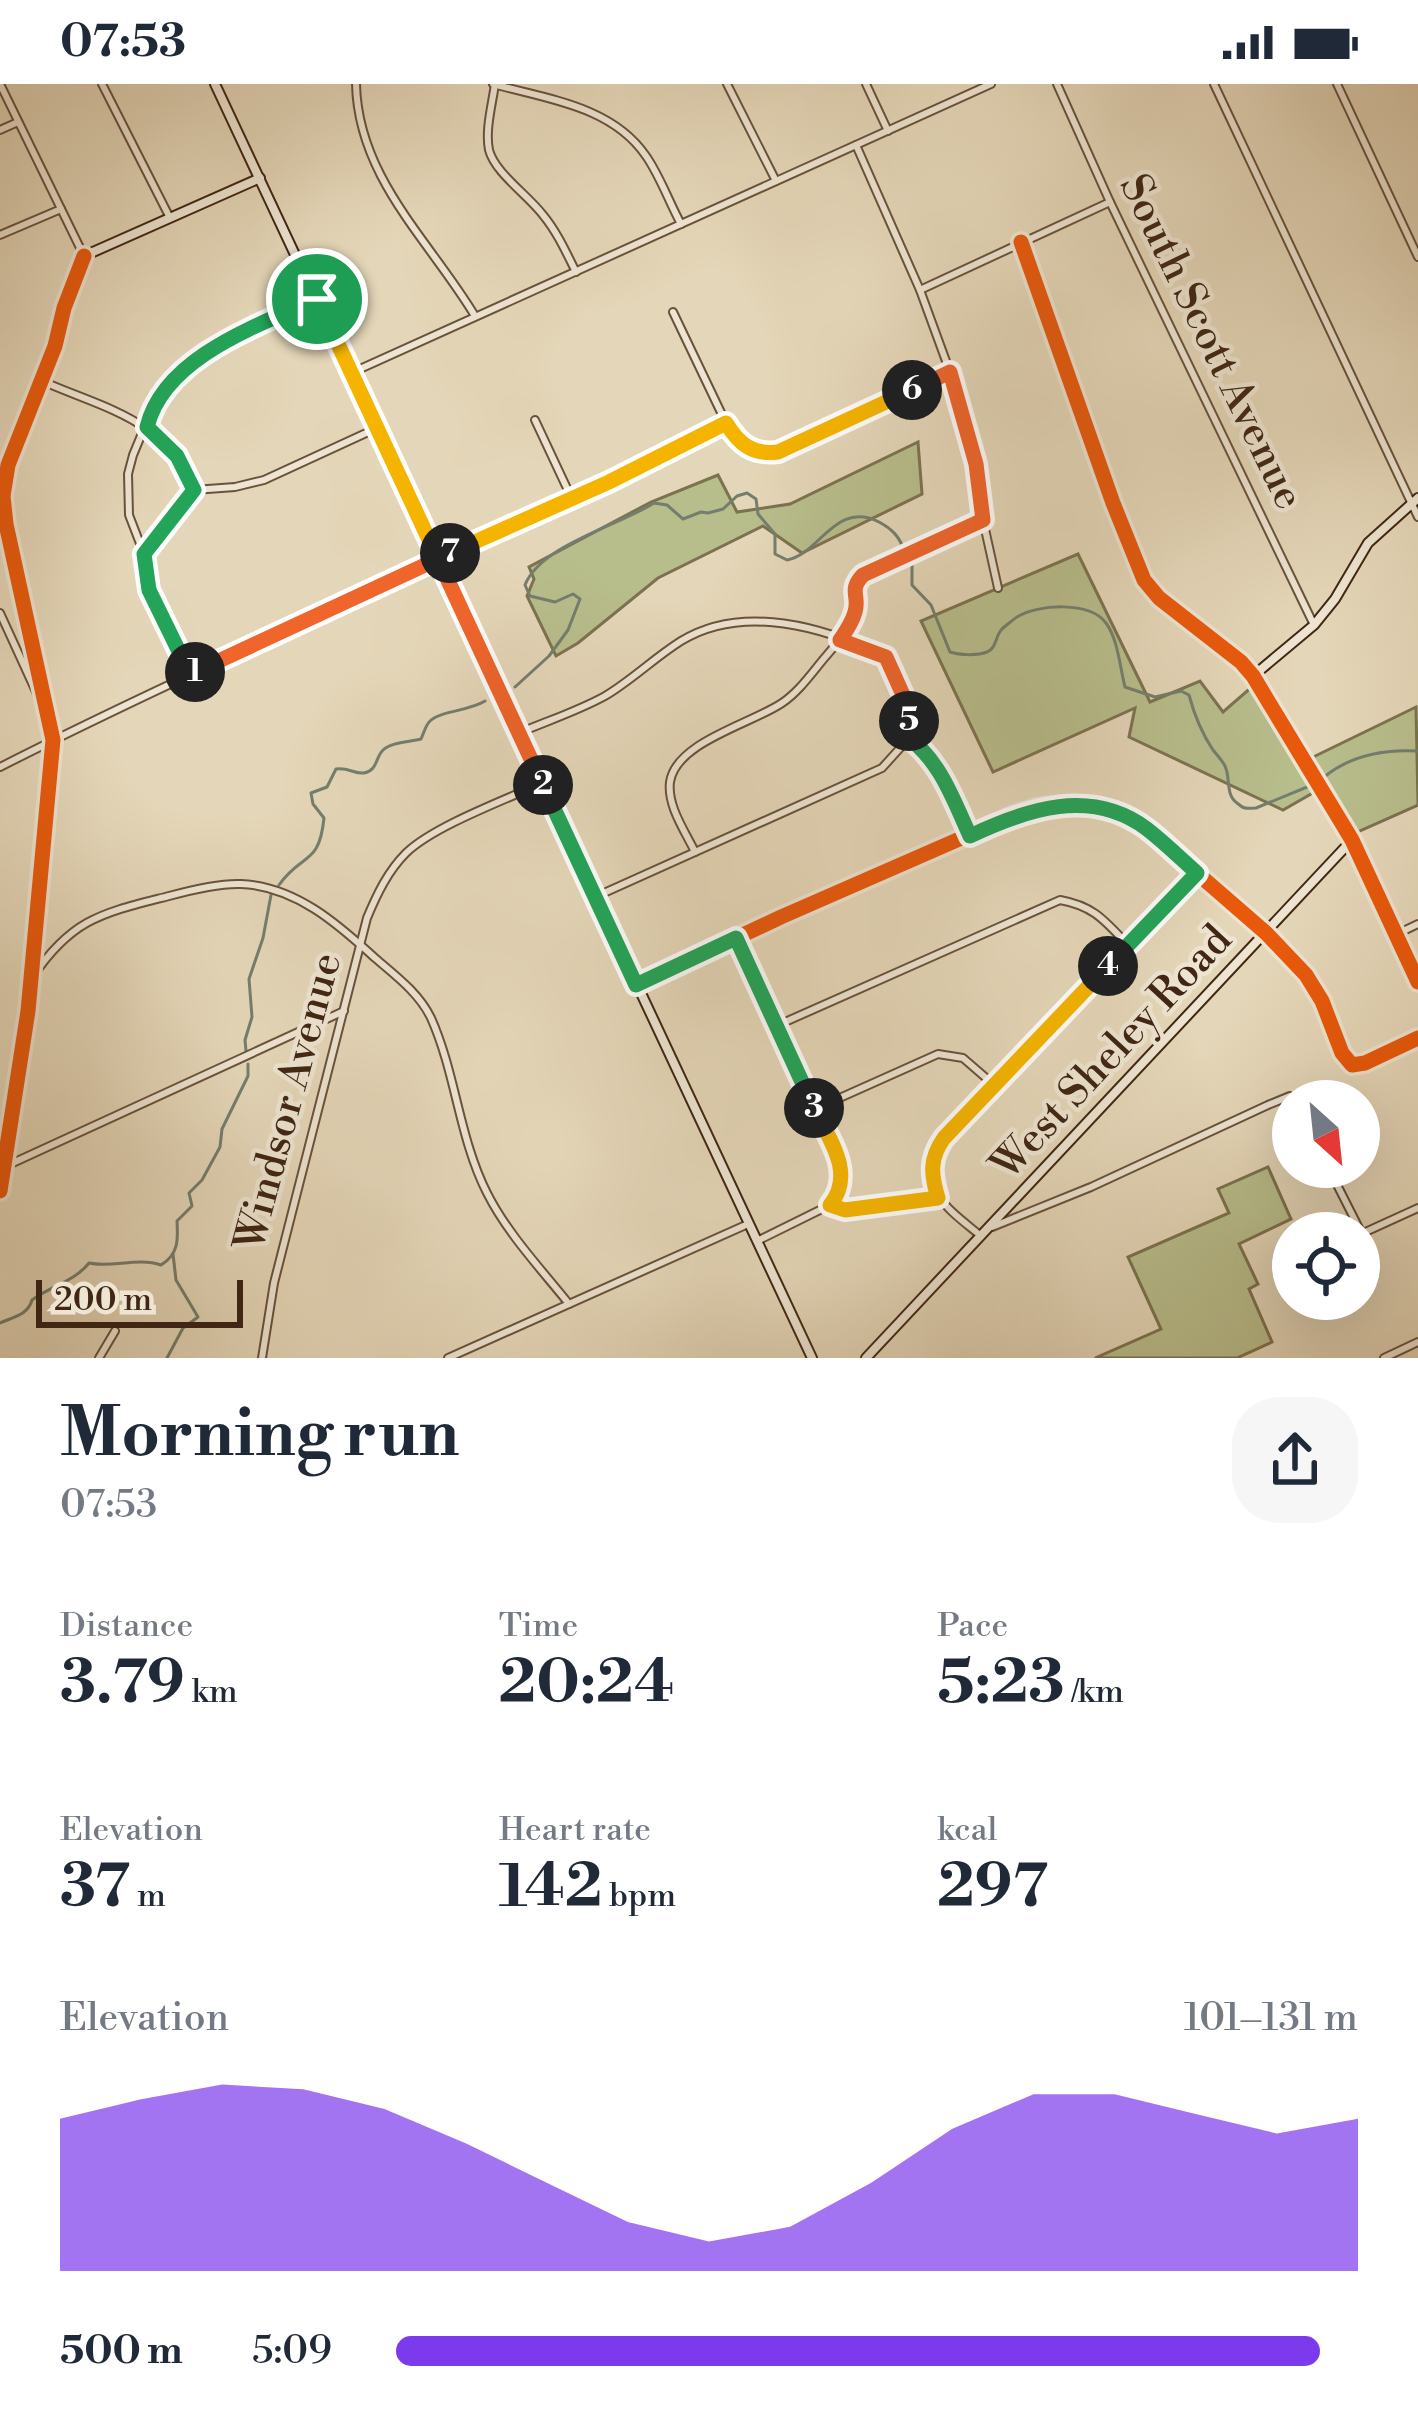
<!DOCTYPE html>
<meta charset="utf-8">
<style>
:root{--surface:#fff;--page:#f6f6f7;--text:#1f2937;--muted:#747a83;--accent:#7c3aed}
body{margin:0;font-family:"Libre Bodoni",serif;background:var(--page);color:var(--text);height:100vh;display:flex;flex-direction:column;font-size:45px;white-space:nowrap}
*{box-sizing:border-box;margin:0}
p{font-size:39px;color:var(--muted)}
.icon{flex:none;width:66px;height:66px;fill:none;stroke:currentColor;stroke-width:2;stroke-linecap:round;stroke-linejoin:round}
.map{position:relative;height:1274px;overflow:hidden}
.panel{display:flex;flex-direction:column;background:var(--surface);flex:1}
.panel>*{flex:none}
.needle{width:78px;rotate:153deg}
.controls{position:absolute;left:1272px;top:996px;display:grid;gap:24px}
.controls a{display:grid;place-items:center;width:108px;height:108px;border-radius:50%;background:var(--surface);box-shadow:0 12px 48px #0002;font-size:60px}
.scale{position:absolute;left:36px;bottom:30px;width:207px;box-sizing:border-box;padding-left:12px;border:6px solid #402613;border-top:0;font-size:33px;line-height:42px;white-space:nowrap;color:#402613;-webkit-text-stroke:9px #ede4d1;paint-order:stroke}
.pin{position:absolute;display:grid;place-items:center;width:102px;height:102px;color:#fff;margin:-51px;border:6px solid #fff;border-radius:50%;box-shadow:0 3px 12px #0007}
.km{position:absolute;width:60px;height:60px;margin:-30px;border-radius:50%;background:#222;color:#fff;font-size:33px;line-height:60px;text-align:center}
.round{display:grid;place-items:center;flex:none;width:126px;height:126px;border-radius:48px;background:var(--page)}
.summary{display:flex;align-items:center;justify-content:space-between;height:204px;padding:0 60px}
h1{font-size:66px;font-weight:700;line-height:90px}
.figures{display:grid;grid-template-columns:repeat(3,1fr);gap:18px;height:204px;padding:12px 60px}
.figures div{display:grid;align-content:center}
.figures b{font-size:60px;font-weight:700}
.figures small{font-size:33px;font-weight:400}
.figures p{font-size:33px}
.chart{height:336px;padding:24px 60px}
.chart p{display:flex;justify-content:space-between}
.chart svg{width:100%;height:216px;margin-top:12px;fill:var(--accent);opacity:.7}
ul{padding:0 60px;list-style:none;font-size:39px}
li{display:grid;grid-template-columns:192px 144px 1fr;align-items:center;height:90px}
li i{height:30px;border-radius:15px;background:var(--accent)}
.status{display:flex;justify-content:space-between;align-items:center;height:84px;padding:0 60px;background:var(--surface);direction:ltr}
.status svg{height:33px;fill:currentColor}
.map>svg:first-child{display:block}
.green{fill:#b8bd8c;stroke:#7c7250;stroke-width:3}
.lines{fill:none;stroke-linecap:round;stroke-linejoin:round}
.stream{stroke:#747e6e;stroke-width:3}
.street-casing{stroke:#69523c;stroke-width:10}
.secondary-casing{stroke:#402613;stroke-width:12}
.street{stroke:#ede4d1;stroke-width:6}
.secondary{stroke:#ede4d1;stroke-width:8}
.cycleway-casing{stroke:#ede4d1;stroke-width:22}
.cycleway{stroke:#e8590c;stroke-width:15}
.split-1-casing{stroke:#fff;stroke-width:24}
.split-2-casing{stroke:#fff;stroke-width:24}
.split-3-casing{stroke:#fff;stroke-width:24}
.split-4-casing{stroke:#fff;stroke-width:24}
.split-5-casing{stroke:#fff;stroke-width:24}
.split-6-casing{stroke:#fff;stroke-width:24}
.split-7-casing{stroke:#fff;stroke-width:24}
.split-8-casing{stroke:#fff;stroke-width:24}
.split-1{stroke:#22a559;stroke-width:15}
.split-2{stroke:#f0652b;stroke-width:15}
.split-3{stroke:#22a559;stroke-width:15}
.split-4{stroke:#f5b400;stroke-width:15}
.split-5{stroke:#22a559;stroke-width:15}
.split-6{stroke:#f0652b;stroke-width:15}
.split-7{stroke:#f5b400;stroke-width:15}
.split-8{stroke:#f5b400;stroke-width:15}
.labels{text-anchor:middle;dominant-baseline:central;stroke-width:9;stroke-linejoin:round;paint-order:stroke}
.street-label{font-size:42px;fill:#402613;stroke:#ede4d1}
</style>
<div class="status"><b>07:53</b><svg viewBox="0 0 49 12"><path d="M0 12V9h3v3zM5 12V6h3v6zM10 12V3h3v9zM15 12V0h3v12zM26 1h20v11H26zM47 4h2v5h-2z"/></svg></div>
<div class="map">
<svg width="1418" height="1274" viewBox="0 0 1418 1274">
<rect width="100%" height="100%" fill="#e4d6b8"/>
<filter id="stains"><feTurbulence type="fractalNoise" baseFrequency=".00167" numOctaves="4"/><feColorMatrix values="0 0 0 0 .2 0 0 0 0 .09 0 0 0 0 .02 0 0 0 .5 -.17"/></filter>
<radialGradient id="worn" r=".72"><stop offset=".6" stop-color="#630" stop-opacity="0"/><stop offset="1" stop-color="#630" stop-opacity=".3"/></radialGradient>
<g class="green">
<polygon points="918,358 922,410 802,469 763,442 658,494 578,559 556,572 527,512 534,495 529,483 651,418 718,391 737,428 790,420"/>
<polygon points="1078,470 1150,618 1200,597 1223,628 1254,601 1318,706 1283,726 1129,653 1135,624 993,688 921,537"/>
<polygon points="1416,623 1418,721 1355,749 1307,676"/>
<polygon points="1268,1083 1291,1135 1239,1160 1258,1200 1249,1205 1272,1258 1237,1274 1095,1274 1161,1245 1128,1173 1229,1129 1218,1105"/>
</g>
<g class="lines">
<g class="stream">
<path d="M909,474l3,6v21l19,20 19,47c9,3 27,4 37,0 10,-4 8,-16 15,-23 1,-1 13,-11 15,-12 21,-13 73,-16 89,6 12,16 14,45 19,64l30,10 26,-6 8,4c5,19 12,37 24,55 4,5 9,10 12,16 6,13 0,28 12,37 8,7 9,5 19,5l56,-23"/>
<path d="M515,603l34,-31 19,-26 12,-31 -7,-5 -18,8 -25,-6 -5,-11c16,-40 93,-59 129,-82l13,2 16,14 18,-7 7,1 15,-4 14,-13 10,-3 9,6 2,15 17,20v20l12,6c33,-6 48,-60 92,-38 13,7 20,14 25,28"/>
<path d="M1323,694c26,-22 61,-29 95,-27"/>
<path d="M279,801c23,-33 40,-18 45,-67l-11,-14 -2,-11 16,-6 9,-18c12,-2 18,5 28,4 14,-3 11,-15 19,-23 8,-8 27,-8 38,-11 3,-6 4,-13 9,-18 10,-10 39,-10 55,-20"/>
<polyline points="246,967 245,956 252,933 249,895 263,854 271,811"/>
<path d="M0,1239c13,-6 28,-8 32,-23 19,-14 43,-19 57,-37 23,5 49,-6 72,2 18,-11 17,-26 16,-44l15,-15 -3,-13 13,-13 18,-33 2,-18 26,-53v-12"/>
<polyline points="167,1274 183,1244 198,1233 176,1196 173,1170"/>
</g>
<defs>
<g id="street">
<polyline points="102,0 170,134"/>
<path d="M356,0c2,94 74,157 119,232"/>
<path d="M493,0c54,15 119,22 153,72 14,20 23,46 35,68"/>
<path d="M495,0c-3,21 -10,46 -6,66 6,23 39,45 54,65 14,17 23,37 33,57"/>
<polyline points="727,0 776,97"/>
<polyline points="866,0 888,47"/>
<polyline points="1057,0 1110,118 1314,541"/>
<polyline points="1214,0 1418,433"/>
<polyline points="1337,0 1418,173"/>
<polyline points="1,2 84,172"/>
<polyline points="0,46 18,38"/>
<polyline points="856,61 920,206 950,288 977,380 983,436 998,504"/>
<polyline points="0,151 61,125"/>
<polyline points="1021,158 1113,419 1144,496 1159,514 1241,578 1253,592"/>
<polyline points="920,206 1110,118"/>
<path d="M673,228l53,111c13,21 26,32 52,29l172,-80"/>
<polyline points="351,289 991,0"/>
<path d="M42,297c66,29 122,37 152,109"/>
<polyline points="535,336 572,415"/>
<polyline points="144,470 194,406 235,403 264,396 377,344"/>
<polyline points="0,529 43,623"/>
<polyline points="190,590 149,506 144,470 129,431 128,390 133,371 150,330 169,302 199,273 315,216"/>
<path d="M519,649c28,-12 59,-22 86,-37 27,-16 49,-38 76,-55 62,-38 144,-14 205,16 12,27 27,50 20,79l27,24 37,76"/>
<path d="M0,683c239,-121 487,-223 726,-344"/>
<polyline points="1352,756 1418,898"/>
<path d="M695,768c-10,-21 -28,-46 -25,-70 6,-40 81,-58 112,-79 18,-12 31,-32 45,-48 20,-24 31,-34 27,-66l9,-14 120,-55"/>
<polyline points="595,813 882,684 901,663 906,652"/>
<polyline points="1397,850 1418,840"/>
<path d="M736,854l106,231c1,15 -2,24 -12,36"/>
<path d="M32,894c40,-60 71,-65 137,-82 22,-6 50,-13 72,-12 54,2 97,40 134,74 21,18 44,35 56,60 25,56 28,120 56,175 20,40 54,76 82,111"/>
<polyline points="636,901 781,833 1012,732 1036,724 1061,721 1092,723 1116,729 1144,743 1266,849 1306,891 1322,917 1342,969 1352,981 1365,979 1418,954"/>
<path d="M776,942l284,-126c34,6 45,21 68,45"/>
<polyline points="815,1025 938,970 963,974 993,1000"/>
<polyline points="4,1083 344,927"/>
<polyline points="1328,1083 1362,1150"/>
<polyline points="992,1143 1091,1103 1268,1021 1290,1012 1295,1017"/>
<polyline points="1361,1150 1418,1124"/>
<path d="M981,1152c-30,-25 -61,-43 -45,-87l261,-276"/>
<polyline points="757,1157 830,1121 845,1125 938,1114"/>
<polyline points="1279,1188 1293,1181"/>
<polyline points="99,1274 115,1247"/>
<path d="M262,1274l12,-75 93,-365c10,-24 21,-47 39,-65 28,-27 99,-53 136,-70"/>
<polyline points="448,1274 748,1140"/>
<polyline points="1384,1274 1418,1258"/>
</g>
<g id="secondary">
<polyline points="215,0 812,1274"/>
<polyline points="0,1107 28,927 53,656 6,440 3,412 8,381 55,262 64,224 84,172 260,94"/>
<polyline points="866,1274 1352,756 1253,592 1314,541 1335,515 1368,459 1418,414"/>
</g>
</defs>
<use href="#street" class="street-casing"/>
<use href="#secondary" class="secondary-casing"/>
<use href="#street" class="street"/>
<use href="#secondary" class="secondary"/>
<defs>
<g id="cycleway">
<polyline points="1021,158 1113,419 1144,496 1159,514 1241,578 1253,592 1352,756 1418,898"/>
<polyline points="636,901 781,833 1012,732 1036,724 1061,721 1092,723 1116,729 1144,743 1266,849 1306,891 1322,917 1342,969 1352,981 1365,979 1418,954"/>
<polyline points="0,1107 28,927 53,656 6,440 3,412 8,381 55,262 64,224 84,172"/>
</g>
</defs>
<use href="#cycleway" class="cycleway-casing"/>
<use href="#cycleway" class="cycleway"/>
</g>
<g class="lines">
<defs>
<path id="split-1" d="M195,588l-5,2 -41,-84 -5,-36 50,-64 -17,-34 -30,-29c17,-70 112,-102 170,-128"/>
<polyline id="split-2" points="195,588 438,475 543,701"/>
<polyline id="split-3" points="543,701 636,901 736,854 814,1024"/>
<path id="split-4" d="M814,1024c15,31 42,66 16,97l15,5 93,-12c-7,-23 -9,-39 6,-60l164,-172"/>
<path id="split-5" d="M909,637l-3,15c34,24 47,63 64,100 57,-27 121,-49 177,-7 18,14 33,29 50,44l-89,93"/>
<path id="split-6" d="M909,637l-1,-15 -22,-49 -46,-17c6,-9 12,-17 15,-28 5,-17 -7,-21 8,-37l120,-55 -7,-56 -26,-92 -38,18"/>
<path id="split-7" d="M450,469l159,-71 117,-59c13,21 26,32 52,29l134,-62"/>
<polyline id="split-8" points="317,215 438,475 450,469"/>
</defs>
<use href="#split-1" class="split-1-casing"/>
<use href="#split-2" class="split-2-casing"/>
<use href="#split-3" class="split-3-casing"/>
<use href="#split-4" class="split-4-casing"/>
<use href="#split-5" class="split-5-casing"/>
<use href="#split-6" class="split-6-casing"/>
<use href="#split-7" class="split-7-casing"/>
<use href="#split-8" class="split-8-casing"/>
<use href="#split-1" class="split-1"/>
<use href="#split-2" class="split-2"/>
<use href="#split-3" class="split-3"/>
<use href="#split-4" class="split-4"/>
<use href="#split-5" class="split-5"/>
<use href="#split-6" class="split-6"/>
<use href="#split-7" class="split-7"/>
<use href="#split-8" class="split-8"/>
</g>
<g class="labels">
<g class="street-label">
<text transform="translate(1211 258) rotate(64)">South Scott Avenue</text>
<text transform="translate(1112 969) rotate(-47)">West Sheley Road</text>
<text transform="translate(289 1018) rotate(-75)">Windsor Avenue</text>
</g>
</g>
<rect width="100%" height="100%" filter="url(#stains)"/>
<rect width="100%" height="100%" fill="url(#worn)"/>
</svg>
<div class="controls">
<a><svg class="needle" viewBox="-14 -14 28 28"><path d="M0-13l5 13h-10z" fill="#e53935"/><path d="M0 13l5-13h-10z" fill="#747a83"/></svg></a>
<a><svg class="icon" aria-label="locate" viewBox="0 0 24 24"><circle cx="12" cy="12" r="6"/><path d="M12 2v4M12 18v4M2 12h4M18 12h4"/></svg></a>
</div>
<div class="scale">200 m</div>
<div class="pin" style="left:317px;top:215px;background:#1e9e55"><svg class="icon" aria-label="arrive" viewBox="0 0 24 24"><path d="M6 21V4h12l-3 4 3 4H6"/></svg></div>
<b class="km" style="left:195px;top:588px">1</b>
<b class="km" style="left:543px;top:701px">2</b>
<b class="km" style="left:814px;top:1024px">3</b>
<b class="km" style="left:1108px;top:882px">4</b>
<b class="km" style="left:909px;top:637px">5</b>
<b class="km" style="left:912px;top:306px">6</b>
<b class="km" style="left:450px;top:469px">7</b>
</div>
<section class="panel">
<div class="summary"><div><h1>Morning run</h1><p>07:53</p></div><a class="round"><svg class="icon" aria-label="share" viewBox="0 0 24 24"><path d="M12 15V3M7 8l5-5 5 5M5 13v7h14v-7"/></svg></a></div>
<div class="figures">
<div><p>Distance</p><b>3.79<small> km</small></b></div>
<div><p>Time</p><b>20:24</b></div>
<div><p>Pace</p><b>5:23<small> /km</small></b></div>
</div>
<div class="figures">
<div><p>Elevation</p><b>37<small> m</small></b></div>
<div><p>Heart rate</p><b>142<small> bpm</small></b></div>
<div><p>kcal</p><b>297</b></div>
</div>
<div class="chart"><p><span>Elevation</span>101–131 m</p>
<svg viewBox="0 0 160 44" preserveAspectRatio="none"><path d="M0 44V13L10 9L20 6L30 7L40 11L50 18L60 26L70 34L80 38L90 35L100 26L110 15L120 8L130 8L140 12L150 16L160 13V44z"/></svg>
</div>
<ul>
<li><b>500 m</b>5:09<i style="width:96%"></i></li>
</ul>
</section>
